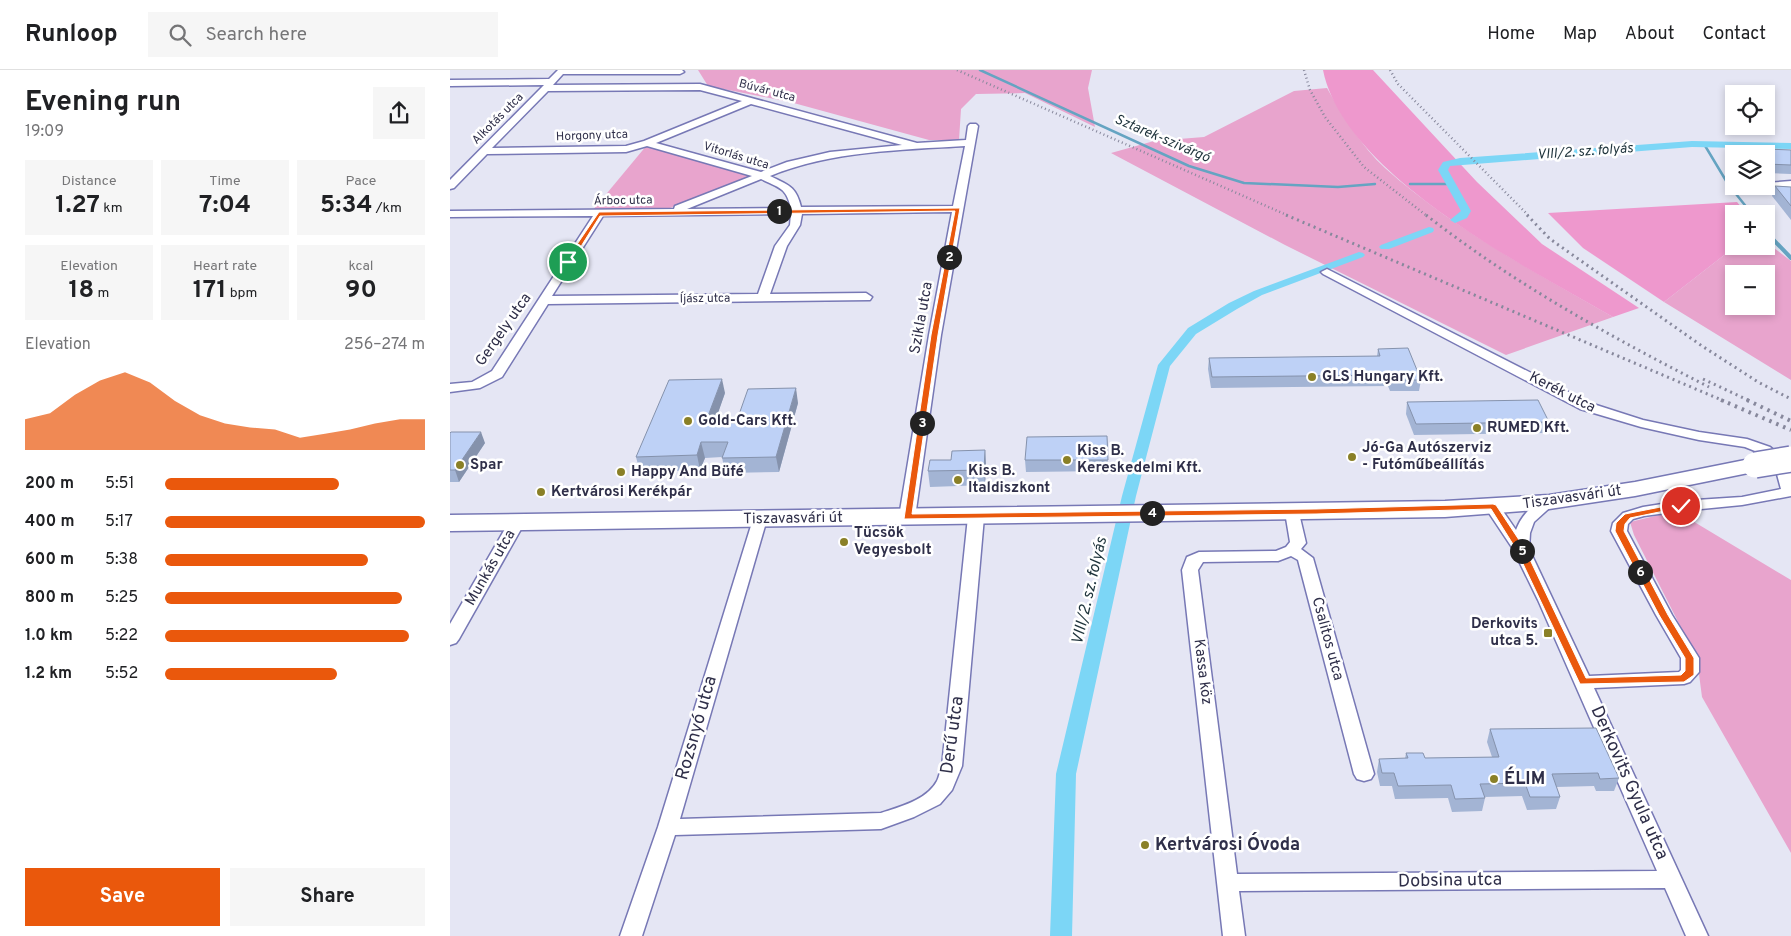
<!DOCTYPE html>
<meta charset="utf-8">
<style>
:root{--surface:#fff;--page:#f6f6f6;--text:#202124;--muted:#757577;--line:#e0e0e0;--accent:#ea580c}
body{margin:0;font-family:Overpass,sans-serif;background:var(--page);color:var(--text);height:100vh;display:flex;flex-direction:column;font-size:19px;white-space:nowrap}
*{box-sizing:border-box;margin:0}
p{font-size:16px;color:var(--muted)}
.icon{flex:none;width:28px;height:28px;fill:none;stroke:currentColor;stroke-width:2;stroke-linecap:round;stroke-linejoin:round}
.map{position:relative;flex:1;overflow:hidden}
.side{display:flex;flex-direction:column;background:var(--surface);width:450px}
.side>*{flex:none}
.buttons{position:absolute;left:1275px;top:15px;display:grid;gap:10px}
.buttons a{display:grid;place-items:center;width:50px;height:50px;border-radius:0px;background:var(--surface);box-shadow:0 2px 8px #0003;font-size:25px}
.pin{position:absolute;display:grid;place-items:center;width:42px;height:42px;color:#fff;margin:-21px;border:2px solid #fff;border-radius:50%;box-shadow:0 1px 5px #0007}
.km{position:absolute;width:25px;height:25px;margin:-12px;border-radius:50%;background:#222;color:#fff;font-size:14px;line-height:25px;text-align:center}
.round{display:grid;place-items:center;flex:none;width:52px;height:52px;border-radius:0px;background:var(--page)}
.headline{display:flex;align-items:center;justify-content:space-between;height:85px;padding:0 25px}
h1{font-size:28px;font-weight:700;line-height:38px}
.figures{display:grid;grid-template-columns:repeat(3,1fr);gap:8px;height:85px;padding:5px 25px}
.figures div{display:grid;align-content:center;border-radius:0px;background:var(--page);text-align:center}
.figures b{font-size:25px;font-weight:700}
.figures small{font-size:14px;font-weight:400}
.figures p{font-size:14px}
.chart{height:140px;padding:10px 25px}
.chart p{display:flex;justify-content:space-between}
.chart svg{width:100%;height:90px;margin-top:5px;fill:var(--accent);opacity:.7}
.cta{display:flex;gap:10px;margin-top:auto;padding:10px 25px}
.cta a{flex:1;height:58px;border-radius:0px;background:var(--accent);color:#fff;font-size:20px;font-weight:700;line-height:58px;text-align:center}
.cta a+a{background:var(--page);color:var(--text)}
ul{padding:0 25px;list-style:none;font-size:16px}
li{display:grid;grid-template-columns:80px 60px 1fr;align-items:center;height:38px}
li i{height:12px;border-radius:6px;background:var(--accent)}
header{display:flex;align-items:center;gap:30px;box-sizing:border-box;height:70px;padding:0 25px;background:var(--surface);border-bottom:1px solid var(--line)}
header strong{font-size:24px}
nav{display:flex;gap:28px;margin-inline-start:auto;font-size:18px}
.search{width:350px;height:45px;background:var(--page);display:flex;align-items:center;gap:12px;box-sizing:border-box;padding:0 18px;border-radius:0px;color:var(--muted);font-size:19px}
main{display:flex;flex:1;min-height:0}
.map>svg:first-child{display:block}
.green{fill:#e8a4cd;fill-rule:evenodd}
.forest{fill:#ee98cd}
.lines{fill:none;stroke-linecap:round;stroke-linejoin:round}
.stream-far1{stroke:#65a4c2;stroke-width:2.5}
.stream{stroke:#65a4c2;stroke-width:4}
.canal{fill:#7cd6f6;fill-rule:evenodd}
.minor-casing{stroke:#7778b5;stroke-width:3}
.primary-casing{stroke:#7778b5;stroke-width:3}
.minor{fill:#fff;fill-rule:evenodd}
.primary{fill:#fff;fill-rule:evenodd}
.rail-far2{stroke:#87889c;stroke-width:2.5;stroke-dasharray:1 3;stroke-linecap:butt}
.rail-far1{stroke:#87889c;stroke-width:3;stroke-dasharray:2 4;stroke-linecap:butt}
.rail{stroke:#87889c;stroke-width:4;stroke-dasharray:2.5 5;stroke-linecap:butt}
.primary-bridge-casing{stroke:#7778b5;stroke-width:28;stroke-linecap:butt}
.primary-bridge{stroke:#fff;stroke-width:25}
.wall{fill:#a3b4d4}
.shaded-wall{fill:#8592ac}
.building{fill:#bed1f6;stroke:#8592ac}
.route{fill:#ea580c;stroke:#fff}
.poi-dot{fill:#8a8027;stroke:#fff;stroke-width:2}
.labels{text-anchor:middle;dominant-baseline:central;stroke-width:5;stroke-linejoin:round;paint-order:stroke}
.far-street-label{font-size:12px;fill:#2f2f49;stroke:#fff}
.far-water-label{font-size:14px;font-style:italic;fill:#1d323a;stroke:#fff}
.street-label{font-size:15px;fill:#2f2f49;stroke:#fff}
.poi-label{font-size:15px;font-weight:bold;fill:#2f2f49;stroke:#fff;text-anchor:start}
.water-label{font-size:16px;font-style:italic;fill:#1d323a;stroke:#fff}
.near-street-label{font-size:18px;fill:#2f2f49;stroke:#fff}
.near-poi-label{font-size:18px;font-weight:bold;fill:#2f2f49;stroke:#fff;text-anchor:start}
</style>
<header>
<strong>Runloop</strong>
<div class="search"><svg class="icon" aria-label="search" viewBox="0 0 24 24"><circle cx="10" cy="10" r="6"/><path d="M15 15l6 6"/></svg>Search here</div>
<nav><a>Home</a><a>Map</a><a>About</a><a>Contact</a></nav>
</header>
<main>
<section class="side">
<div class="headline"><div><h1>Evening run</h1><p>19:09</p></div><a class="round"><svg class="icon" aria-label="share" viewBox="0 0 24 24"><path d="M12 15V3M7 8l5-5 5 5M5 13v7h14v-7"/></svg></a></div>
<div class="figures">
<div><p>Distance</p><b>1.27<small> km</small></b></div>
<div><p>Time</p><b>7:04</b></div>
<div><p>Pace</p><b>5:34<small> /km</small></b></div>
</div>
<div class="figures">
<div><p>Elevation</p><b>18<small> m</small></b></div>
<div><p>Heart rate</p><b>171<small> bpm</small></b></div>
<div><p>kcal</p><b>90</b></div>
</div>
<div class="chart"><p><span>Elevation</span>256–274 m</p>
<svg viewBox="0 0 160 44" preserveAspectRatio="none"><path d="M0 44V29L10 26L20 17L30 10L40 6L50 11L60 20L70 27L80 31L90 33L100 34L110 38L120 36L130 34L140 31L150 29L160 29V44z"/></svg>
</div>
<ul>
<li><b>200 m</b>5:51<i style="width:67%"></i></li>
<li><b>400 m</b>5:17<i style="width:100%"></i></li>
<li><b>600 m</b>5:38<i style="width:78%"></i></li>
<li><b>800 m</b>5:25<i style="width:91%"></i></li>
<li><b>1.0 km</b>5:22<i style="width:94%"></i></li>
<li><b>1.2 km</b>5:52<i style="width:66%"></i></li>
</ul>
<div class="cta"><a>Save</a><a>Share</a></div>
</section>
<div class="map">
<svg width="1341" height="866" viewBox="0 0 1341 866">
<rect width="100%" height="100%" fill="#e5e6f4"/>
<g class="green">
<polygon points="248,0 642,0 638,18 645,57 575,23 526,24 511,39 509,70 479,70 340,32 258,16"/>
<path d="M877,18c15,27 35,59 58,80 68,61 149,103 228,149l-107,38 -221,-110 -174,-92 43,-12 50,-4 90,-46z"/>
<polygon points="197,75 304,105 215,140 143,140"/>
<path d="M1324,178l17,13v119l-127,-78 68,-53zM1284,204h32v32h-32z"/>
<polygon points="1226,441 1341,510 1341,783 1252,627 1247,589 1184,465 1180,452"/>
</g>
<g class="forest">
<path d="M873,0h50l104,112 65,62 97,64 -26,9c-87,-50 -269,-142 -290,-247z"/>
<polygon points="1287,132 1297,144 1284,144 1284,176 1316,176 1316,168 1324,178 1282,179 1214,232 1133,178 1098,143"/>
</g>
<g class="lines">
<g class="stream-far1">
<polyline points="530,0 739,96 794,113 888,117 925,114"/>
<polyline points="1254,74 1278,114 1302,144"/>
<polyline points="960,114 1001,114"/>
</g>
<polyline class="stream" points="1316,162 1341,188"/>
<g class="canal">
<polygon points="1242,71 1341,73 1341,79 1242,77 1000,96 998,100 1021,141 1017,148 1005,153 1000,150 1011,141 988,100 993,92 1010,88"/>
<polygon points="979,157 983,158 984,160 983,162 939,179 931,179 929,177 931,175"/>
<polygon points="909,182 913,183 915,185 913,187 812,225 787,239 746,264 720,296 686,426 626,704 622,866 600,866 606,704 672,426 708,295 738,258 779,233 804,221"/>
</g>
<defs>
<g id="minor">
<path d="M108,0h124l2,2 -4,2h-117l-10,11 147,-1 217,59 49,-3 2,-14 2,-2h6l2,2 -37,209 -26,182 -3,3h-10l-3,-3 30,-182 23,-123 -150,2 -2,11 -13,21 -17,48 96,-1 6,4 -2,3 -322,4 -46,73 -22,11 -30,4v-8l22,-2 20,-11 101,-155 -143,1v-6l224,-2 1,-3 77,-30 -105,-30 -21,6 -139,2 -33,34 -4,1v-9l94,-95 -94,1v-6l99,-1zM250,20l42,11 -98,40 -18,5 -134,2 56,-57zM301,34l151,41 -72,7 -43,10 -26,10 -105,-29zM515,76l-12,60 -152,1c-5,-21 -13,-22 -31,-31 61,-25 130,-26 195,-30zM311,109c18,9 25,8 30,29l-104,1zM341,144l-1,11 -15,21 -17,48 -206,2 51,-80z"/>
<polygon points="1341,111 1341,117 1289,121 1284,118 1285,116 1316,116 1316,113"/>
<path d="M877,199l263,134 53,17 56,12 48,7 23,8 11,9 10,14v26l-49,9 -61,6 -37,5 -11,3 -5,5 -1,7 45,84 27,43v14l-9,10 -6,2 -90,4 114,248h-22l-21,-48 -426,3 6,45h-22l-41,-366 5,-13 12,-5 77,-1 10,-4 4,-5 -5,-30 3,-3h10l8,34 -5,6 12,9 61,216 -3,5 -7,2 -7,-2 -3,-5 -56,-214 -7,-4 -13,5 -75,1 -5,8 39,304 420,-3 -119,-271 -25,-51 -28,-42 3,-3h10l18,26c5,-14 22,-35 38,-31l2,3 -22,20 -4,11 -1,16 60,127 90,-4 2,-2v-12l-25,-43 -45,-84 2,-8 10,-10 20,-6 38,-6 61,-4 39,-8 -6,-22 -15,-14 -15,-6 -46,-7 -58,-13 -61,-18 -257,-135 -2,-2z"/>
<path d="M526,442l5,2 3,3 -22,249 -10,24 -12,14 -26,13 -33,12 -206,6 -33,101h-22l38,-109 96,-311h10l3,3 -87,300 201,-6c18,-6 46,-13 56,-32 2,-4 3,-10 5,-15l26,-249 3,-3z"/>
<polygon points="67,447 72,449 75,452 9,569 6,573 0,575 0,554 59,452 62,449"/>
</g>
<polygon id="primary" points="1305,388 1313,390 1317,395 1313,400 1185,426 1099,439 995,447 0,461 0,445 995,431 1099,425 1185,412"/>
</defs>
<use href="#minor" class="minor-casing"/>
<use href="#primary" class="primary-casing"/>
<use href="#minor" class="minor"/>
<use href="#primary" class="primary"/>
<g class="rail-far2">
<polyline points="507,0 839,146"/>
<polyline points="854,0 860,20 875,47 914,97 977,146"/>
<polyline points="940,0 948,14 1079,146"/>
</g>
<g class="rail-far1">
<polyline points="836,145 1274,331"/>
<path d="M976,145c87,68 185,122 283,172"/>
<polyline points="1077,145 1100,169 1252,276 1308,312 1341,329"/>
<polyline points="1253,309 1300,331"/>
</g>
<g class="rail">
<polyline points="1271,330 1341,360"/>
<polyline points="1297,330 1341,351"/>
</g>
<defs>
<polyline id="primary-bridge" points="1305,395 1341,389"/>
</defs>
<use href="#primary-bridge" class="primary-bridge-casing"/>
<use href="#primary-bridge" class="primary-bridge"/>
</g>
<g class="wall">
<polygon points="1291,78 1341,80 1341,104 1316,103 1316,84 1290,84"/>
<polygon points="1325,116 1341,117 1341,150 1322,126"/>
<polygon points="928,279 971,310 969,321 940,321 938,316 761,318 758,299 759,288 927,286"/>
<polygon points="275,323 264,353 286,353 348,333 329,402 275,403 272,387 255,388 250,400 190,402 186,387"/>
<polygon points="957,332 1099,352 1097,363 964,365 956,344"/>
<polygon points="0,363 35,373 9,412 0,412"/>
<polygon points="657,366 658,401 576,402 575,390"/>
<polygon points="535,380 536,396 535,415 480,417 478,401"/>
<polygon points="1040,659 1169,708 1164,721 1146,721 1144,716 1106,717 1110,727 1106,739 1077,740 1072,726 1034,727 1035,728 1032,741 1002,742 998,728 945,729 942,716 930,716 927,702 929,689 955,689 956,683 975,688 1042,687 1037,672"/>
</g>
<g class="shaded-wall">
<polygon points="272,309 275,323 259,369 255,354"/>
<polygon points="346,318 348,333 329,402 326,387"/>
<polygon points="31,362 35,373 9,412 5,400"/>
<polygon points="251,372 255,388 250,400 247,385"/>
<polygon points="535,380 536,396 535,415 534,400"/>
</g>
<g class="building">
<polygon points="1291,78 1341,80 1341,95 1316,94 1316,84 1295,84"/>
<polygon points="1325,116 1341,117 1341,136"/>
<polygon points="958,278 971,310 941,310 939,305 762,307 759,288 930,286 928,279"/>
<polygon points="272,309 255,354 286,353 298,319 346,318 326,387 272,388 278,372 251,372 247,385 186,387 219,310"/>
<polygon points="1088,330 1099,352 966,354 957,332"/>
<polygon points="1,362 31,362 5,400 0,400 0,363"/>
<polygon points="657,366 658,390 575,390 577,367"/>
<polygon points="535,380 534,400 478,401 480,390 501,390 502,381"/>
<polygon points="1146,658 1169,708 1150,709 1148,703 1102,704 1110,727 1080,727 1075,713 1030,714 1035,728 1005,729 1001,715 948,716 944,703 932,703 929,689 958,688 956,683 973,683 975,688 1049,687 1040,659"/>
</g>
<polygon class="route" points="510,138 488,265 462,444 866,439 1043,434 1046,435 1075,479 1136,608 1231,605 1235,601 1235,588 1209,545 1165,461 1166,453 1175,444 1231,433 1234,434 1234,437 1180,448 1175,454 1174,461 1218,545 1244,588 1244,605 1234,612 1130,614 1066,479 1041,439 866,444 454,449 481,265 505,141 150,146 120,194 115,192 149,142"/>
<g class="poi-dot">
<circle cx="862" cy="307" r="5"/>
<circle cx="238" cy="351" r="5"/>
<circle cx="1027" cy="358" r="5"/>
<circle cx="902" cy="387" r="5"/>
<circle cx="617" cy="390" r="5"/>
<circle cx="10" cy="395" r="5"/>
<circle cx="171" cy="402" r="5"/>
<circle cx="508" cy="410" r="5"/>
<circle cx="91" cy="422" r="5"/>
<circle cx="394" cy="472" r="5"/>
<rect x="1093" y="558" width="10" height="10" rx="2.5"/>
<circle cx="1044" cy="709" r="5"/>
<circle cx="695" cy="775" r="5"/>
</g>
<g class="labels">
<g class="far-street-label">
<text transform="translate(317 21) rotate(15)">Búvár utca</text>
<text transform="translate(48 49) rotate(-45)">Alkotás utca</text>
<text transform="translate(142 66) rotate(-2)">Horgony utca</text>
<text transform="translate(286 86) rotate(17)">Vitorlás utca</text>
<text transform="translate(173 131) rotate(-1)">Árboc utca</text>
<text transform="translate(255 229) rotate(-1)">Íjász utca</text>
</g>
<g class="far-water-label">
<text transform="translate(712 69) rotate(23)">Sztarek-szivárgó</text>
<text transform="translate(1135 82) rotate(-4)">VIII/2. sz. folyás</text>
</g>
<g class="street-label">
<text transform="translate(472 248) rotate(-80)">Szikla utca</text>
<text transform="translate(54 260) rotate(-55)">Gergely utca</text>
<text transform="translate(1112 323) rotate(27)">Kerék utca</text>
<text transform="translate(1122 428) rotate(-8)">Tiszavasvári út</text>
<text transform="translate(343 449) rotate(-1)">Tiszavasvári út</text>
<text transform="translate(41 498) rotate(-60)">Munkás utca</text>
<text transform="translate(877 569) rotate(75)">Csalitos utca</text>
<text transform="translate(752 602) rotate(83)">Kassa köz</text>
</g>
<g class="poi-label">
<text x="872" y="307">GLS Hungary Kft.</text>
<text x="248" y="351">Gold-Cars Kft.</text>
<text x="1037" y="358">RUMED Kft.</text>
<text x="912" y="378">Jó-Ga Autószerviz<tspan x="912" dy="17">- Futóműbeállítás</tspan></text>
<text x="627" y="381">Kiss B.<tspan x="627" dy="17">Kereskedelmi Kft.</tspan></text>
<text x="20" y="395">Spar</text>
<text x="518" y="401">Kiss B.<tspan x="518" dy="17">Italdiszkont</tspan></text>
<text x="181" y="402">Happy And Büfé</text>
<text x="101" y="422">Kertvárosi Kerékpár</text>
<text x="404" y="463">Tücsök<tspan x="404" dy="17">Vegyesbolt</tspan></text>
<text x="1088" y="554" text-anchor="end">Derkovits<tspan x="1088" dy="17">utca 5.</tspan></text>
</g>
<g class="water-label">
<text transform="translate(640 521) rotate(-77)">VIII/2. sz. folyás</text>
</g>
<g class="near-street-label">
<text transform="translate(247 658) rotate(-74)">Rozsnyó utca</text>
<text transform="translate(503 665) rotate(-82)">Derű utca</text>
<text transform="translate(1179 713) rotate(66)">Derkovits Gyula utca</text>
<text transform="translate(1000 811) rotate(-1)">Dobsina utca</text>
</g>
<g class="near-poi-label">
<text x="1054" y="709">ÉLIM</text>
<text x="705" y="775">Kertvárosi Óvoda</text>
</g>
</g>
</svg>
<div class="buttons">
<a><svg class="icon" aria-label="locate" viewBox="0 0 24 24"><circle cx="12" cy="12" r="6"/><path d="M12 2v4M12 18v4M2 12h4M18 12h4"/></svg></a>
<a><svg class="icon" aria-label="layers" viewBox="0 0 24 24"><path d="M12 4l9 5-9 5-9-5zM3 14l9 5 9-5"/></svg></a>
<a>+</a>
<a>−</a>
</div>
<div class="pin" style="left:118px;top:192px;background:#1e9e55"><svg class="icon" aria-label="arrive" viewBox="0 0 24 24"><path d="M6 21V4h12l-3 4 3 4H6"/></svg></div>
<div class="pin" style="left:1231px;top:436px;background:#d93025"><svg class="icon" aria-label="check" viewBox="0 0 24 24"><path d="M5 12l5 5 9-10"/></svg></div>
<b class="km" style="left:329px;top:141px">1</b>
<b class="km" style="left:499px;top:187px">2</b>
<b class="km" style="left:472px;top:353px">3</b>
<b class="km" style="left:702px;top:443px">4</b>
<b class="km" style="left:1072px;top:481px">5</b>
<b class="km" style="left:1190px;top:502px">6</b>
</div>
</main>
